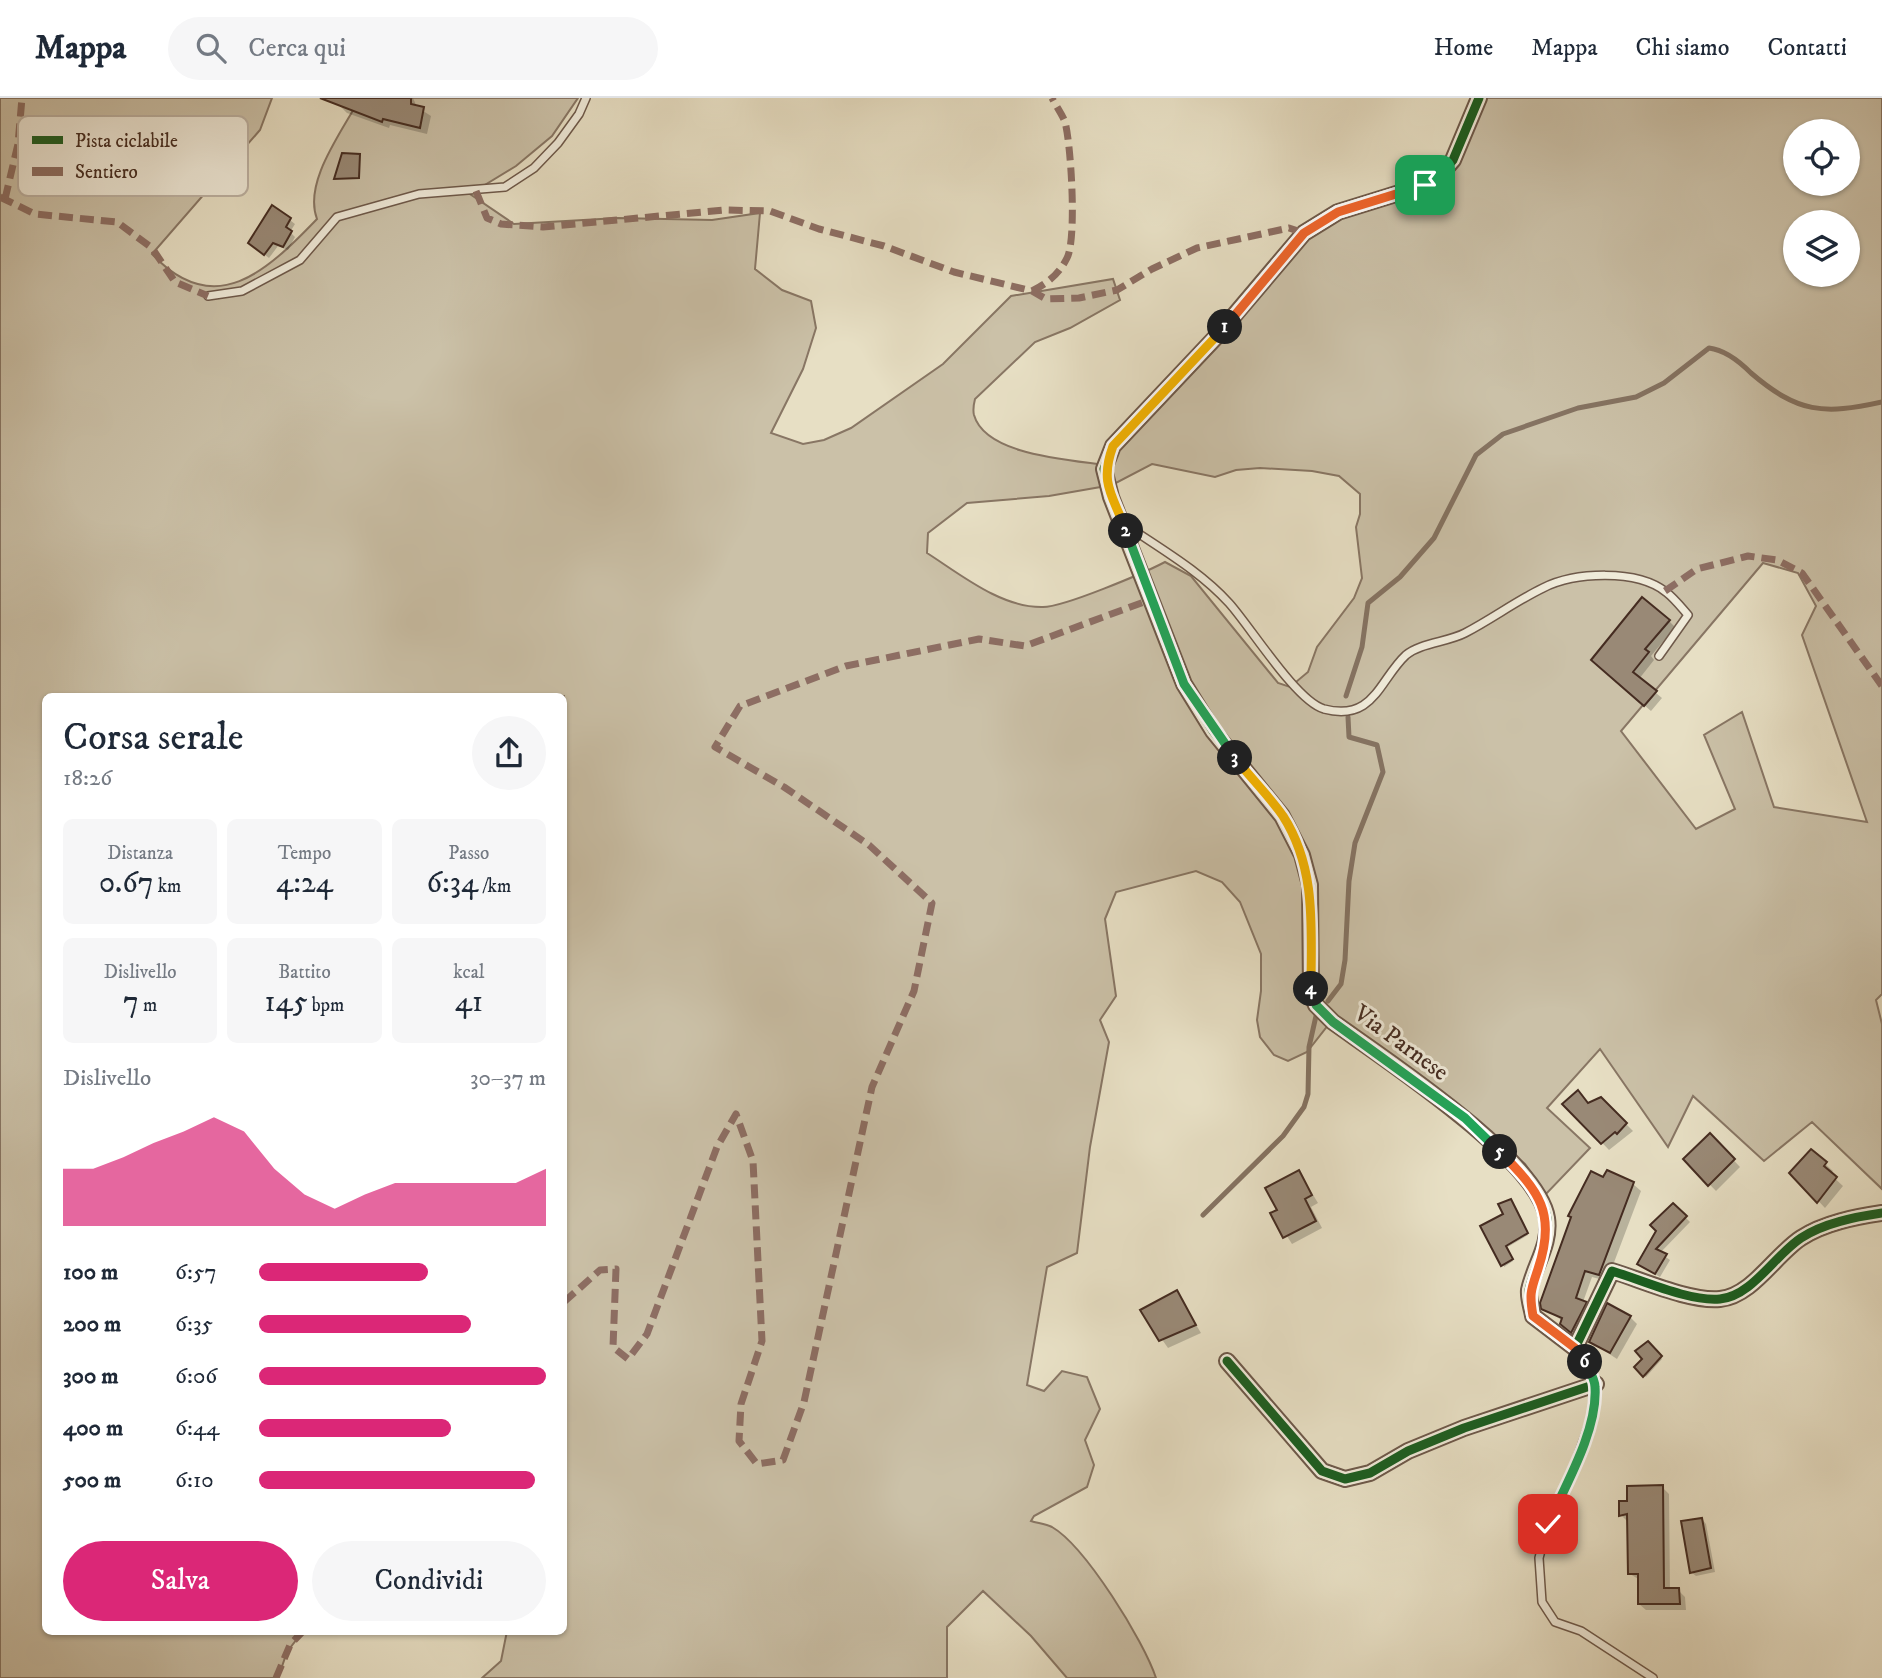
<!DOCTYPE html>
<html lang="it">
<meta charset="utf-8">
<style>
:root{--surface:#fff;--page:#f6f6f7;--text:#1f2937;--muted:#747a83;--line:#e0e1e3;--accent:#db2777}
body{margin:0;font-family:"IM FELL DW Pica",serif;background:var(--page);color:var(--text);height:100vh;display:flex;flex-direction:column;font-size:26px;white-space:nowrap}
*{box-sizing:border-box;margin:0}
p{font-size:23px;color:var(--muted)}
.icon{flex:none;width:38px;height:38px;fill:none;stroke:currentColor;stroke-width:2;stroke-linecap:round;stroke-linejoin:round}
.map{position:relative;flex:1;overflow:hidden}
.panel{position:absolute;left:42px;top:595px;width:525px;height:942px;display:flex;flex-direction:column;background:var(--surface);border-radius:10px;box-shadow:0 2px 5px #0004}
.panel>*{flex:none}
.fabs{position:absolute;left:1783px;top:21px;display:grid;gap:14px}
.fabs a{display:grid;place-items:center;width:77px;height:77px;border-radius:50%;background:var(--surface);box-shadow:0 2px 5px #0004;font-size:35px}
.pin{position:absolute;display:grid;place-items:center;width:60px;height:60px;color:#fff;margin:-30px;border-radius:14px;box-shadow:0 4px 10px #0006}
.km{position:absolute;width:35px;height:35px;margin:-18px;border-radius:50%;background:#222;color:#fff;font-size:19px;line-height:35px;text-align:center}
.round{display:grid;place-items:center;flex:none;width:74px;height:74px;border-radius:37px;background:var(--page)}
.overview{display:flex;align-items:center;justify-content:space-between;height:119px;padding:0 21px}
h1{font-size:38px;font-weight:600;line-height:52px}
.figures{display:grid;grid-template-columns:repeat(3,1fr);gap:10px;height:119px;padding:7px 21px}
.figures div{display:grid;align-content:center;border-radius:10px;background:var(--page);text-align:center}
.figures b{font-size:30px;font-weight:600}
.figures small{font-size:19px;font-weight:400}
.figures p{font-size:19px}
.chart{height:196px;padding:14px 21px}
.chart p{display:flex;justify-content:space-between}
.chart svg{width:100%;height:126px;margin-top:7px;fill:var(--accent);opacity:.7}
.action{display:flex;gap:14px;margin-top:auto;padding:14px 21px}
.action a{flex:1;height:80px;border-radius:42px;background:var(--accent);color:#fff;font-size:28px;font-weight:600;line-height:80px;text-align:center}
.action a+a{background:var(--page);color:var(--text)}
ul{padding:0 21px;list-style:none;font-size:23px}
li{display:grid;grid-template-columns:112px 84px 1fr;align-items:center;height:52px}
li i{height:18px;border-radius:9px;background:var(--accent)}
header{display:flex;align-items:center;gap:42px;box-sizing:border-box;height:98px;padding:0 35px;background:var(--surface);border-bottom:2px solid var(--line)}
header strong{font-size:33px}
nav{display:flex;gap:38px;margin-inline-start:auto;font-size:24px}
.search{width:490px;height:63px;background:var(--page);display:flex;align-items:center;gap:18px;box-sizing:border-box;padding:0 24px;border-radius:38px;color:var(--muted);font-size:26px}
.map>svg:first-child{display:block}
.green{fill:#cbc1a8;stroke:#887664;stroke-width:2;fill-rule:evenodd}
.shadow{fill:#0003}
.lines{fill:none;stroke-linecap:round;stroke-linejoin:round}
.stream{stroke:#857362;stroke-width:5}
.building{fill:#998976;stroke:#452c21;stroke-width:2}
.service-casing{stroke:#6e594a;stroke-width:10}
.minor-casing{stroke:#6e594a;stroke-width:18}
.service{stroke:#efead9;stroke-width:7}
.minor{stroke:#efead9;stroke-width:14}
.quiet{stroke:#8d6e63;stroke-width:7;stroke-dasharray:14 7;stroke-linecap:butt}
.cycleway-casing{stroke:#efead9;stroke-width:13}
.cycleway{stroke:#1b5e20;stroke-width:9}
.split-1-casing{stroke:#fff;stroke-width:14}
.split-2-casing{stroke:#fff;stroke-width:14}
.split-3-casing{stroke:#fff;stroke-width:14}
.split-4-casing{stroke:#fff;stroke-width:14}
.split-5-casing{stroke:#fff;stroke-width:14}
.split-6-casing{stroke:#fff;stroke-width:14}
.split-7-casing{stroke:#fff;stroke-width:14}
.split-1{stroke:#f0652b;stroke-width:9}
.split-2{stroke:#f5b400;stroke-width:9}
.split-3{stroke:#22a559;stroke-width:9}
.split-4{stroke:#f5b400;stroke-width:9}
.split-5{stroke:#22a559;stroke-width:9}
.split-6{stroke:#f0652b;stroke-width:9}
.split-7{stroke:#22a559;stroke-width:9}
.labels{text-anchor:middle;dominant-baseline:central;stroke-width:6;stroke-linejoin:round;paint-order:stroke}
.street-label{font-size:24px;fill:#452c21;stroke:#efead9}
.key{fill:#efead9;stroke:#bcb1a2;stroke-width:2}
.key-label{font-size:19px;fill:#452c21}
</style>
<header>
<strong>Mappa</strong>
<div class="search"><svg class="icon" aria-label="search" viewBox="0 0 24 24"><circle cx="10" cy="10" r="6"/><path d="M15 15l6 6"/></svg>Cerca qui</div>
<nav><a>Home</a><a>Mappa</a><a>Chi siamo</a><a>Contatti</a></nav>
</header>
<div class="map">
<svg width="1882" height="1580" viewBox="0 0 1882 1580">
<rect width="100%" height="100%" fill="#e7dfc4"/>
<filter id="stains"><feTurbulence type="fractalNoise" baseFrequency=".00286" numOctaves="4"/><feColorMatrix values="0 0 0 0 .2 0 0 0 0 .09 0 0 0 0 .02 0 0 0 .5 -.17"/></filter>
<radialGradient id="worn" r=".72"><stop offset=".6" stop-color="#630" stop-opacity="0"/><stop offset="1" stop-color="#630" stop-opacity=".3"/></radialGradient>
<path class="green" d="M0,0h272l-12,32 -108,124c63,67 115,17 165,-35 -14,-37 25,-87 43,-121h218l-26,38 -36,30 -46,28 44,30 104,-6 94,2 48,-7 -5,56 27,21 29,11 5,27 -13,41 -32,64 32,11 21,-4 27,-12 92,-64 68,-68 102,-17 7,21 -50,28 -35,14 -60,57c-1,4 -2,12 -1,16 12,42 102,45 138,51l11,-32 178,-198 142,-64 37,-74h402v896l-6,6 6,24v165l-70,-67 -48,39 -71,-65 -25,51 -68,-98 -53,59 43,40 -44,46 -21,-30 -31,-27 -161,-118 -26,33 -19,9 -14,-6 -14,-18 -3,-17 4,-29v-37l-21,-52 -18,-20 -26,-11 -80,21 -11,27 11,77 -16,24 9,22 -19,105 -13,106 -30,14 -20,118 17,6 18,-20 25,6 13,32 -15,31 9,25 -7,22 -53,29 -3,5c6,2 15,3 21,6 33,19 92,114 104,151h-89l-36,-42 -48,-45 -36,36v51h-465l19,-17 6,-30h57v-935h-518v935h257l-16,21 -9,26h-278zM1796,33h52v53h-52zM1796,124h52v53h-52zM1152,366l63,13 21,-7 24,-2 52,3 27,5 21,18v20l-4,13 6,51 -8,20 -37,49 -9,25 -18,15 -12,-4 -87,-107 -26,-14c-21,11 -101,45 -122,45 -42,1 -83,-33 -116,-54l1,-20 39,-30 82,-7 63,-11zM1763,465l35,10 18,33 -14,29 65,187 -93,-15 -32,-95 -38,23 31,74 -39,20 -75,-98z"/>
<g class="shadow">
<polygon points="345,0 413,0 417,9 431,18 427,36 390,27 389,30 347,15 340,8"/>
<polygon points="359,58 360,81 336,80"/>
<polygon points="273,109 295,126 290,134 295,139 288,152 278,148 269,160 255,149"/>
<polygon points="1669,523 1675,529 1651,558 1654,562 1639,581 1662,600 1651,613 1600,569"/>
<polygon points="1601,1001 1633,1033 1609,1052 1565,1006 1589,1006"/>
<polygon points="1710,1037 1740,1069 1716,1093 1685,1061"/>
<polygon points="1811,1053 1833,1073 1830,1076 1843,1088 1825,1110 1792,1075"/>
<polygon points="1299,1074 1318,1105 1311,1109 1322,1130 1292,1146 1273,1116 1279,1113"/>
<polygon points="1608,1074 1633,1086 1641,1093 1607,1183 1592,1179 1583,1204 1593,1212 1579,1241 1563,1223 1543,1210"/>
<polygon points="1512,1105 1528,1137 1506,1150 1513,1163 1504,1169 1505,1117"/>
<polygon points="1673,1107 1690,1124 1660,1155 1670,1162 1660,1179 1644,1170"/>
<polygon points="1177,1195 1201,1235 1168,1250 1142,1213"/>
<polygon points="1630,1219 1637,1226 1617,1261 1591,1244"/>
<polygon points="1648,1245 1662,1261 1646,1279 1636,1269 1645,1261"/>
<polygon points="1662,1389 1669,1396 1670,1492 1678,1492 1685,1499 1686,1512 1646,1512 1639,1506 1640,1482 1630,1476 1629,1425 1621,1417 1629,1405"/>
<polygon points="1702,1421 1706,1426 1715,1474 1696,1478 1691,1474"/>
</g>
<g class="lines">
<g class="stream">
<path d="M1346,598l16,-49 6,-44 32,-26 34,-39 42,-83 27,-21 75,-26 58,-11 28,-14 45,-35c16,2 31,14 42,25 47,40 72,42 131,29"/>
<polyline points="1328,903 1341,886 1345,862 1349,783 1355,745 1383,674 1377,647 1349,639 1348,619"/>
<polyline points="1203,1117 1283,1038 1304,1009 1308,996 1309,949 1316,918"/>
</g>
</g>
<g class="building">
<polygon points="320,0 411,0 411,6 424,9 420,30 383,21 382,24"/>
<polygon points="342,55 360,56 359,80 334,81"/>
<polygon points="272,107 291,120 286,129 292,133 283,149 273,145 264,157 248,145"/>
<polygon points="1642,499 1670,522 1645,551 1649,554 1633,574 1657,593 1644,608 1591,562"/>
<polygon points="1578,992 1588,1005 1601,999 1627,1025 1617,1036 1615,1034 1601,1046 1562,1006"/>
<polygon points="1710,1035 1735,1061 1708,1088 1683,1061"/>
<polygon points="1811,1051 1827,1064 1824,1068 1837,1079 1817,1105 1789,1075"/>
<polygon points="1299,1072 1312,1097 1305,1101 1316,1123 1283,1140 1270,1115 1277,1112 1265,1090"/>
<polygon points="1607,1072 1634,1084 1599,1177 1585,1173 1576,1200 1587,1204 1571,1235 1560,1226 1562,1220 1541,1211 1540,1205 1571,1119 1568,1118 1591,1073 1603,1079"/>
<polygon points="1511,1101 1528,1135 1506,1148 1513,1161 1501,1168 1480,1128 1503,1116 1498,1106"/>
<polygon points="1673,1105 1687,1118 1656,1151 1667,1156 1655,1176 1637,1166 1656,1133 1650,1127"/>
<polygon points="1177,1192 1196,1227 1159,1243 1140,1212"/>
<polygon points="1607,1205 1631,1218 1610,1255 1589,1244"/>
<polygon points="1648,1243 1662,1258 1643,1279 1634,1269 1642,1261 1635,1253"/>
<polygon points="1663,1387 1664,1490 1679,1490 1680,1506 1638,1506 1638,1476 1628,1476 1627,1416 1619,1418 1619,1403 1627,1403 1627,1388"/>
<polygon points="1702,1420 1711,1470 1690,1475 1681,1423"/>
</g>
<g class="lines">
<defs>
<g id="service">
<polyline points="208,198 242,193 300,162 337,119 419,96 505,89 534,70 558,45 579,16 586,0"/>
<path d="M1123,425c36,25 76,47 106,80 21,23 67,98 95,106 50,13 55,-29 82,-54 14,-12 42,-13 59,-22 27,-14 51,-32 78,-45 32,-16 94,-19 123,4 8,6 15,15 22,23l-29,41"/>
<polyline points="1575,1250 1596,1286 1594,1313 1576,1363 1548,1426 1539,1460 1542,1504 1555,1524 1581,1533 1653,1580"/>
</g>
<g id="minor">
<path d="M1479,0l-26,62 -13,15 -15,10 -87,27 -34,21 -89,105 -102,108 -9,23 7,28 73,187 29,47 69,85 20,39 8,30 1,108 5,12 17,17c50,36 205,137 214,196 4,26 -13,48 -18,72 -1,8 3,19 4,26l42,32 37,-77c30,9 78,31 108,28 32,-3 55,-44 81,-61 23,-15 54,-21 81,-25"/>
<polyline points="1227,1263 1322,1373 1345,1381 1370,1375 1408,1353 1464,1330 1596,1286"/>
</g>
</defs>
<use href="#service" class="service-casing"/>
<use href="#minor" class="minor-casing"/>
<use href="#service" class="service"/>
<use href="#minor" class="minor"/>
<g class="quiet">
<polyline points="476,93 487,120 501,126 543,129 724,112 770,113 819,131 884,148 954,174 1032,193 1046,201 1079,200 1117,192 1152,171 1197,150 1289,130 1304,135"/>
<polyline points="0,99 35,116 117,124 152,150 175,184 208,198"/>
<polyline points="5,101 18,46 22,0"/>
<path d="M1032,193c16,-8 27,-17 35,-33 10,-19 4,-114 -2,-136 -3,-8 -9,-16 -13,-24"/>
<polyline points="1665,493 1697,471 1748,458 1777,462 1802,475 1882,588"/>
<polyline points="564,1204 600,1172 616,1171 613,1249 628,1261 647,1236 717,1049 736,1016 753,1063 762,1243 741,1306 739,1343 757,1366 783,1362 804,1304 872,989 914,893 932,805 869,747 784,689 715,649 740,608 846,568 979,541 1025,548 1152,501"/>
<polyline points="276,1580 290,1547 303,1533"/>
</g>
<defs>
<g id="cycleway">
<path d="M1479,0l-26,62 -13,15 -15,10 -87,27 -34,21 -89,105 -102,108 -9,23 7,28 73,187 29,47 69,85 20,39 8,30 1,108 5,12 17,17c50,36 205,137 214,196 4,26 -13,48 -18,72 -1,8 3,19 4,26l42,32 37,-77c30,9 78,31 108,28 32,-3 55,-44 81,-61 23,-15 54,-21 81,-25"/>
<polyline points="1227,1263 1322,1373 1345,1381 1370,1375 1408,1353 1464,1330 1596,1286"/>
</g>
</defs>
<use href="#cycleway" class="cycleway-casing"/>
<use href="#cycleway" class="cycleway"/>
</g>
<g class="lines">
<defs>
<polyline id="split-1" points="1225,229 1304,135 1338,114 1425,87"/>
<path id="split-2" d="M1126,433c-13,-36 -27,-47 -13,-85l112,-119"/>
<polyline id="split-3" points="1126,433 1184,586 1235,660"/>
<path id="split-4" d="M1235,660c15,19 34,38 48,58 34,53 28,113 28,173"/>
<polyline id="split-5" points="1311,891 1316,907 1333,924 1465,1020 1500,1054"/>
<path id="split-6" d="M1500,1054c39,39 57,61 38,117 -7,21 -9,24 -5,47l42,32 10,14"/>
<path id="split-7" d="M1548,1426c17,-38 50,-94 47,-137 0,-8 -6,-17 -10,-25"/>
</defs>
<use href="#split-1" class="split-1-casing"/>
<use href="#split-2" class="split-2-casing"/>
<use href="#split-3" class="split-3-casing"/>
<use href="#split-4" class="split-4-casing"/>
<use href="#split-5" class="split-5-casing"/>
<use href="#split-6" class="split-6-casing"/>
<use href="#split-7" class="split-7-casing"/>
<use href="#split-1" class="split-1"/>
<use href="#split-2" class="split-2"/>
<use href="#split-3" class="split-3"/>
<use href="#split-4" class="split-4"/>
<use href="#split-5" class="split-5"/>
<use href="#split-6" class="split-6"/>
<use href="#split-7" class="split-7"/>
</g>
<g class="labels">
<g class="street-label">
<text transform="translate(1401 945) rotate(36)">Via Parnese</text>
</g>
</g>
<rect x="18" y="18" width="230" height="80" rx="10" class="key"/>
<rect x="32" y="38" width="31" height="8" fill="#1b5e20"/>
<rect x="32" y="69" width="31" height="9" fill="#8d6e63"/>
<g class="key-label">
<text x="75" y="49">Pista ciclabile</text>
<text x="75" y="80">Sentiero</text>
</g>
<rect width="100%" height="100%" filter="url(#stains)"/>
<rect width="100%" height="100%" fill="url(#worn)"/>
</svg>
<div class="fabs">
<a><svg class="icon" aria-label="locate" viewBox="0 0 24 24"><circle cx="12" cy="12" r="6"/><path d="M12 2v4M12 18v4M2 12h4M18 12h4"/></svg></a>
<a><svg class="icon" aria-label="layers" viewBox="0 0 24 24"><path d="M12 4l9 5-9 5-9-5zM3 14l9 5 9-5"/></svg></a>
</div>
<div class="pin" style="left:1425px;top:87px;background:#1e9e55"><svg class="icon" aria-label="arrive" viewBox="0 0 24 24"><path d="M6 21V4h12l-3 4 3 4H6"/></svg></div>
<div class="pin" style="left:1548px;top:1426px;background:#d93025"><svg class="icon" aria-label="check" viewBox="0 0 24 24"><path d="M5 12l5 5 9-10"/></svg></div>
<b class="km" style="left:1225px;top:229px">1</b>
<b class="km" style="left:1126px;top:433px">2</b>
<b class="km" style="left:1235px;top:660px">3</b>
<b class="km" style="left:1311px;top:891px">4</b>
<b class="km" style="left:1500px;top:1054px">5</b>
<b class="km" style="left:1585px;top:1264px">6</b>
<section class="panel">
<div class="overview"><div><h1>Corsa serale</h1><p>18:26</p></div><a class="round"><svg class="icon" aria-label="share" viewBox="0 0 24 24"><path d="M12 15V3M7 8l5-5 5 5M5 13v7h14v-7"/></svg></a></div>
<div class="figures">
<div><p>Distanza</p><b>0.67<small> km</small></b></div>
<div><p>Tempo</p><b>4:24</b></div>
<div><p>Passo</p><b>6:34<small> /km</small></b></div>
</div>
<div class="figures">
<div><p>Dislivello</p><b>7<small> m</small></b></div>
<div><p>Battito</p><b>145<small> bpm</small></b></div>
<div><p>kcal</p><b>41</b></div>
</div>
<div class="chart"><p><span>Dislivello</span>30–37 m</p>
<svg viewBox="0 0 160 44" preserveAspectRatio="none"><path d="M0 44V24L10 24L20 20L30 15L40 11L50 6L60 11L70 24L80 33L90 38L100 33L110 29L120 29L130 29L140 29L150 29L160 24V44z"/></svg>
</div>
<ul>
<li><b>100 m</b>6:57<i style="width:59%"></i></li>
<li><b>200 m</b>6:35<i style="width:74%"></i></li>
<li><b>300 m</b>6:06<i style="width:100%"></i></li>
<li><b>400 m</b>6:44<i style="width:67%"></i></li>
<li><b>500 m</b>6:10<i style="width:96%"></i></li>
</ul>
<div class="action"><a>Salva</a><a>Condividi</a></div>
</section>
</div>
